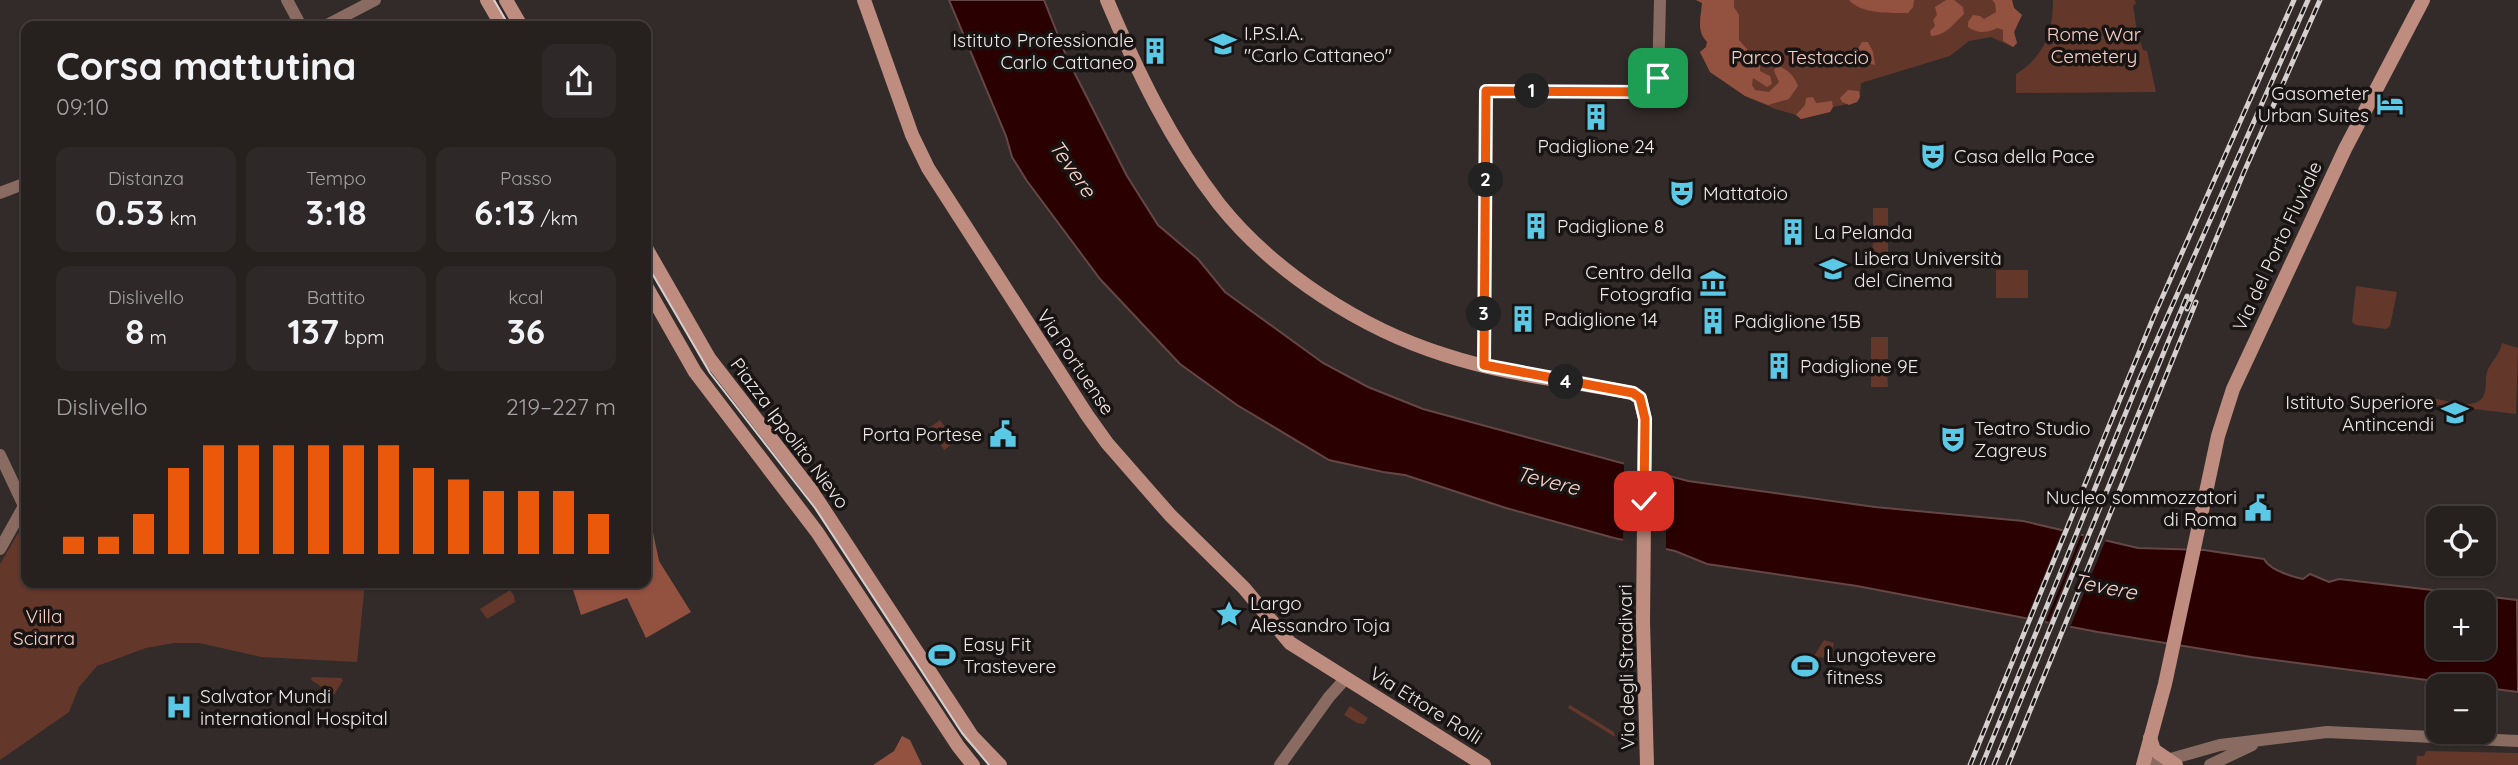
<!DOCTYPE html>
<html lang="it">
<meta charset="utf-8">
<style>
:root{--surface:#26201f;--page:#2e2828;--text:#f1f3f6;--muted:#a4a3a4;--line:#423e3d;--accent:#ea580c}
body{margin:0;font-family:Quicksand,sans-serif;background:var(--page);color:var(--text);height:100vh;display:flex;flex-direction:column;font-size:26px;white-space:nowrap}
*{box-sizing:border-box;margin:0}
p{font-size:23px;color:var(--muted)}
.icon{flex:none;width:38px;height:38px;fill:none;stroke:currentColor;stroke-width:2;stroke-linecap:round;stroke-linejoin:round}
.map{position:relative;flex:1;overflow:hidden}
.sheet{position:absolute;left:21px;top:21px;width:630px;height:567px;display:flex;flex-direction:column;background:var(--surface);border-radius:14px;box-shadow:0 2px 5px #0004,0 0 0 2px var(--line)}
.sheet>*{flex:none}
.buttons{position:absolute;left:2426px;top:506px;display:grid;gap:14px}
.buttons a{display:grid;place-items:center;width:70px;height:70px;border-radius:14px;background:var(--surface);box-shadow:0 2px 5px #0004,0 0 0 2px var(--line);font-size:35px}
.pin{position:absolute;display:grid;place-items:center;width:60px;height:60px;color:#fff;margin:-30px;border-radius:14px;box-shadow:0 4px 10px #0006}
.km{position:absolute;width:35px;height:35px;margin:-18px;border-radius:50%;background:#222;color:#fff;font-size:19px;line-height:35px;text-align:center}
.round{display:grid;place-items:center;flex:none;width:74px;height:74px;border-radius:14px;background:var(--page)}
.head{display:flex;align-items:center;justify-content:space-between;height:119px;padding:0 35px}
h1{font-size:38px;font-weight:700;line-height:52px}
.figures{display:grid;grid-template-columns:repeat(3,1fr);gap:10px;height:119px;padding:7px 35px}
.figures div{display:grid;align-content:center;border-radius:14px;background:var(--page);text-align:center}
.figures b{font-size:35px;font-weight:700}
.figures small{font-size:19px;font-weight:400}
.figures p{font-size:19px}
.chart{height:196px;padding:14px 35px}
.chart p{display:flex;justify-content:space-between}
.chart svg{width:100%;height:126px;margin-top:7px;stroke:var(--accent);stroke-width:6}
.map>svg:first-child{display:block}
.green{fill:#64372b}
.forest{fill:#935140}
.water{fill:#2a0000;stroke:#654646;stroke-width:2;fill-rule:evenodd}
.pier{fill:#322b29}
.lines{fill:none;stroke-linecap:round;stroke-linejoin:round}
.tertiary{stroke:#896b62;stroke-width:12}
.secondary{stroke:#be8d80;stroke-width:14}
.tram{stroke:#d5d0cf;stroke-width:2}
.rail-casing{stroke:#d5d0cf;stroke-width:5}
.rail{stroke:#181413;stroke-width:2.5;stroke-dasharray:8;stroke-linecap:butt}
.route-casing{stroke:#fff;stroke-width:14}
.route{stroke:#ea580c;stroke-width:9}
.labels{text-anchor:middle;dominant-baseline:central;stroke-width:7;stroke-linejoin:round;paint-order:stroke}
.poi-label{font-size:19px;fill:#f0ebea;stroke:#181413;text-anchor:start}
.park-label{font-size:19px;fill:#f9d0c5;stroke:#181413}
.street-label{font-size:19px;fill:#f0ebea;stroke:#181413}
.water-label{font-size:21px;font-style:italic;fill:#fcd3c8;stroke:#181413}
</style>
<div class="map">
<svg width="2518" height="765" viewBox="0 0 2518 765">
<rect width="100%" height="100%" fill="#322b29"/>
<g class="green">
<path d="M1696,0h316l2,8 8,7 -8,17 3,11 -4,4 -22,-10 -22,4 -19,15 -89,27 -1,14 -3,5 -24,5 -3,5 -29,7 -5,-4 -21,-6 -30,-13 -35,-24 -10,-20 6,-5 1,-5c-11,-12 -6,-24 -5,-39z"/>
<path d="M2053,0h82l1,4 -3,1 4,27 6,18 4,1 9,41 -140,1v-19c28,-17 37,-42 37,-74z"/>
<rect x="1873" y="208" width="15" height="21"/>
<polygon points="1873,238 1888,238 1888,260 1872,259"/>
<rect x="1996" y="270" width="32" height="28"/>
<polygon points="2356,286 2397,292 2390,326 2386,329 2356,325 2352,322"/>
<rect x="1871" y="337" width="17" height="22"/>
<path d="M2502,343l16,5 -2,66 -84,-10v-6c15,2 45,14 52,-3 3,-7 1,-15 3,-23 4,-11 13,-17 15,-29z"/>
<polygon points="1871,372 1887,372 1888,387 1871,387"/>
<polygon points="940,420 955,442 944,450 929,428"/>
<polygon points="26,520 26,583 365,583 357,662 261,657 199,643 174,643 146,648 97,666 79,687 69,712 0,760 0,564"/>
<polygon points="510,590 514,596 515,602 487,619 480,609"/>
<polygon points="1824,640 1834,643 1830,659 1814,656"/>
<polygon points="312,677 341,678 343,680 334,695 311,680"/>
<polygon points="1570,705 1614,732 1615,737 1568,708"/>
<polygon points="1350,706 1368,718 1364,724 1357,723 1344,715"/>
<polygon points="2426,751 2518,753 2518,765 2416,765 2417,756 2424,756"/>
</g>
<g class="forest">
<path d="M1696,0h38v7l5,8v25l8,9v4l-6,2 7,8 12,1v7l10,5 2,8 -5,3 -14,-9 -1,7 3,5 14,2 10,-10 -5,-11 2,-6c11,4 18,10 22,21l-9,13 -21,6 -23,-9 -35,-24 -10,-20 6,-5 1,-5c-11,-12 -6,-24 -5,-39z"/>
<path d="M1849,0h65l-1,7 -5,6c-18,0 -47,1 -59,-13z"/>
<path d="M1946,0h8l9,7 1,7c-11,10 -17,21 -33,22l-1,-5 5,-5 -2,-6 4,-5 -2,-8z"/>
<path d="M1992,0h20l2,8 8,7 -8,17 3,11 -4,4 -10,-6v-11l-6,-2c-10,5 -19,6 -29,-1v-5l5,-7 7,1 4,3 12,-7 -1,-9z"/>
<polygon points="1862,42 1868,42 1873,52 1875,65 1861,61 1854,55"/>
<polygon points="1848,90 1859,91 1860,97 1857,102 1849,105 1842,102 1840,98"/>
<polygon points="1813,97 1816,103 1832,101 1833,107 1830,112 1801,119 1796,115 1805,105 1806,98"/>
<polygon points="651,523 659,561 691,612 646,638 627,598 581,615 571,583 646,583 646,526"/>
<polygon points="902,736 910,740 922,765 873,765 894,751"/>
</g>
<path class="water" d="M949,0h95l23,58 60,118 31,49 40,34 27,33 98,71 45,24 55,22 265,72 187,26 148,14 115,27 66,2 60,9c6,11 26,17 39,20l7,-5 19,8 10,-3 178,21 1,92 -267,-35 -153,-25 -241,-46 -150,-22 -32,-13 -61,-13 -108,-30 -101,-33 -22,-3 -54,-12 -92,-55 -57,-41 -80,-85 -73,-98 -15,-24 -6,-21zM2438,602h45v46h-45z"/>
<g class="pier">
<polygon points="1624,460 1666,472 1666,552 1623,544"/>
<polygon points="2064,527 2082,532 2072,558 2044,625 2025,622"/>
<polygon points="2085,532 2107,537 2069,630 2047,626"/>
</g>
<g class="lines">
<g class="tertiary">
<polyline points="287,0 301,26"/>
<polyline points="325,26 375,0"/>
<polyline points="0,193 26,183"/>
<polyline points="1484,365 1486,91 1649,91 1658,81 1660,0"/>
<polyline points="0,455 24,506 0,549"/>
<polyline points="1280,765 1329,697 1346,678"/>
<polyline points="2149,765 2220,745 2327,732 2518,741"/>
<polyline points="2210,765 2252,745"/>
</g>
<g class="secondary">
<polyline points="487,0 502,26"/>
<polyline points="506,0 521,26"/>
<polyline points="864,0 912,135 928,168 1087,415 1107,443 1170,515 1244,588 1290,643 1484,765"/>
<path d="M1107,0c30,71 64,142 112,204 55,69 143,125 226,151 61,20 125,26 187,38l8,5 5,21 -2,203 4,143"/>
<polyline points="646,248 709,358 811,490 972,736 1000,765"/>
<polyline points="646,286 695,372 817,532 958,746 973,765"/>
<polyline points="2150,738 2154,750 2176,765"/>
<polyline points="2143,765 2165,684 2218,436 2233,389 2345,149 2423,0"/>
</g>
<g class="tram">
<polyline points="494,0 509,26"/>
<polyline points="646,263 710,373 815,508 962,733 989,765"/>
</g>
<defs>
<g id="rail">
<polyline points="2187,309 2244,172 2320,0"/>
<polyline points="1970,765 2154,316 2294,0"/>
<polyline points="1982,765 2140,378 2308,0"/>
<polyline points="1994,765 2187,296"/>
<polyline points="2008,765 2196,302"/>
</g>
</defs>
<use href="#rail" class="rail-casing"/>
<use href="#rail" class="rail"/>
</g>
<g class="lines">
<defs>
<polyline id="route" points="1644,501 1645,419 1640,398 1633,393 1484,365 1486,91 1645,92 1655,86 1658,78"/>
</defs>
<use href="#route" class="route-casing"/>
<use href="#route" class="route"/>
</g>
<defs>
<symbol id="university-bare" viewBox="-9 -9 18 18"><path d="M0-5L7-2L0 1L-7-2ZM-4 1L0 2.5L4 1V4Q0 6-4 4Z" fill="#5bc8e6" stroke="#181413" stroke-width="2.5" paint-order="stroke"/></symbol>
<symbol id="building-bare" viewBox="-9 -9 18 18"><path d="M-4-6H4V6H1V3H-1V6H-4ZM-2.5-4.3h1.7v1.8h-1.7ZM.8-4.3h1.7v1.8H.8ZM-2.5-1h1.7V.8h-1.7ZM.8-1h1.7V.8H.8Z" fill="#5bc8e6" stroke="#181413" stroke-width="2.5" paint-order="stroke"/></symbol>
<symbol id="hotel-bare" viewBox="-9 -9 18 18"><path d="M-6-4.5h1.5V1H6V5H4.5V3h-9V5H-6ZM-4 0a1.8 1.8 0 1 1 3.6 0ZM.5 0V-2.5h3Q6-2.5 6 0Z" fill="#5bc8e6" stroke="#181413" stroke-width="2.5" paint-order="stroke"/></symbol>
<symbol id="theatre-bare" viewBox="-9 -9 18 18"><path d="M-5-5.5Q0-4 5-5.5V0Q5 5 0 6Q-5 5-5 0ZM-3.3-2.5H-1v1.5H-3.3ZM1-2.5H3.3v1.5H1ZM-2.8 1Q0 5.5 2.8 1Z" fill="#5bc8e6" stroke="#181413" stroke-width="2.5" paint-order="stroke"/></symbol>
<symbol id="museum-bare" viewBox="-9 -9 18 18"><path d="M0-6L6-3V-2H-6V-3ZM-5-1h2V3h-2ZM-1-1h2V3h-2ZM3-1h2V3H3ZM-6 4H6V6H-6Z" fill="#5bc8e6" stroke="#181413" stroke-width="2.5" paint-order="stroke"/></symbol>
<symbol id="civic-bare" viewBox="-9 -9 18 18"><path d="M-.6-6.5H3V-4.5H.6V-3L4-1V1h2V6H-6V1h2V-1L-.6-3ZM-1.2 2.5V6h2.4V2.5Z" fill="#5bc8e6" stroke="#181413" stroke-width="2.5" paint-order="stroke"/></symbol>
<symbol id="sight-bare" viewBox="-9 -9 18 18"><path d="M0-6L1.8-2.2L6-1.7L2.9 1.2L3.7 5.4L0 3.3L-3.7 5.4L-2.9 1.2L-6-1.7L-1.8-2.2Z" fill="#5bc8e6" stroke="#181413" stroke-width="2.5" paint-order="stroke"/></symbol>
<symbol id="stadium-bare" viewBox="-9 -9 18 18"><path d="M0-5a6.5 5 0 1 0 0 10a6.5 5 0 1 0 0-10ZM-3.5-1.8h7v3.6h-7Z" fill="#5bc8e6" stroke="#181413" stroke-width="2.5" paint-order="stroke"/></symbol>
<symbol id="hospital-bare" viewBox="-9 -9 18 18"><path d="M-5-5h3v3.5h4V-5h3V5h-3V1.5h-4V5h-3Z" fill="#5bc8e6" stroke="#181413" stroke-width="2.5" paint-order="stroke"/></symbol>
</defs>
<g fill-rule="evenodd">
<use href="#university-bare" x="1204" y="25" width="38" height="38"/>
<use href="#building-bare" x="1136" y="32" width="38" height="38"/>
<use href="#hotel-bare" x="2371" y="85" width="38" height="38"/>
<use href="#building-bare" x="1577" y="98" width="38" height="38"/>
<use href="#theatre-bare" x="1914" y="137" width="38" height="38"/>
<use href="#theatre-bare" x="1663" y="174" width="38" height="38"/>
<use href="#building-bare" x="1517" y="207" width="38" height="38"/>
<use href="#building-bare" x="1774" y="213" width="38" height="38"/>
<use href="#university-bare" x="1814" y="250" width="38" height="38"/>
<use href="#museum-bare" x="1694" y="264" width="38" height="38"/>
<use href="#building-bare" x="1504" y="300" width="38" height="38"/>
<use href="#building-bare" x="1694" y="302" width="38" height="38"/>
<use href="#building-bare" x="1760" y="347" width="38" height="38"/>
<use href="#university-bare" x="2436" y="394" width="38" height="38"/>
<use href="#civic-bare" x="984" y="415" width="38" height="38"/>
<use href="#theatre-bare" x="1934" y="420" width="38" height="38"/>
<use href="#civic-bare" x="2239" y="489" width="38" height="38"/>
<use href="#sight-bare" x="1210" y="595" width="38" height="38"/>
<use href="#stadium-bare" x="923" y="636" width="38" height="38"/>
<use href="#stadium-bare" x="1786" y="647" width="38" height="38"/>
<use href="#hospital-bare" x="160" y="688" width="38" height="38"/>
</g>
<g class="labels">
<g class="poi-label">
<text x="1244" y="33">I.P.S.I.A.<tspan x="1244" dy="22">"Carlo Cattaneo"</tspan></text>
<text x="1134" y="40" text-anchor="end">Istituto Professionale<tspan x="1134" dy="22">Carlo Cattaneo</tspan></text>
<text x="2369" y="93" text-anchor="end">Gasometer<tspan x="2369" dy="22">Urban Suites</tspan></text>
<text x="1596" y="146" text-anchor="middle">Padiglione 24</text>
<text x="1954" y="156">Casa della Pace</text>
<text x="1703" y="193">Mattatoio</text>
<text x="1557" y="226">Padiglione 8</text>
<text x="1814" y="232">La Pelanda</text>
<text x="1854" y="258">Libera Università<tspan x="1854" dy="22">del Cinema</tspan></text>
<text x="1692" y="272" text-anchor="end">Centro della<tspan x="1692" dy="22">Fotografia</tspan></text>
<text x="1544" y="319">Padiglione 14</text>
<text x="1734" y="321">Padiglione 15B</text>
<text x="1800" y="366">Padiglione 9E</text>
<text x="2434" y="402" text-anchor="end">Istituto Superiore<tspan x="2434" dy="22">Antincendi</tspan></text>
<text x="1974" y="428">Teatro Studio<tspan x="1974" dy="22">Zagreus</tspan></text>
<text x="982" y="434" text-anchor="end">Porta Portese</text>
<text x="2237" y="497" text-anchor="end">Nucleo sommozzatori<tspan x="2237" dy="22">di Roma</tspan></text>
<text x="1250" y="603">Largo<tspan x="1250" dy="22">Alessandro Toja</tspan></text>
<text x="963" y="644">Easy Fit<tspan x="963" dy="22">Trastevere</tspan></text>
<text x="1826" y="655">Lungotevere<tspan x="1826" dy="22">fitness</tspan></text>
<text x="200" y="696">Salvator Mundi<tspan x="200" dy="22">international Hospital</tspan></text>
</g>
<g class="park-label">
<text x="2094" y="34">Rome War<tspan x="2094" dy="22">Cemetery</tspan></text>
<text x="1800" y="57">Parco Testaccio</text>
<text x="44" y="616">Villa<tspan x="44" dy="22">Sciarra</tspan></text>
</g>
<g class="street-label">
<text transform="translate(2277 246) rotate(-65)">Via del Porto Fluviale</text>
<text transform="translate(1076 362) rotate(56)">Via Portuense</text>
<text transform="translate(790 433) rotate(53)">Piazza Ippolito Nievo</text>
<text transform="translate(1626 667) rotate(-91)">Via degli Stradivari</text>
<text transform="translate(1426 705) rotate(32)">Via Ettore Rolli</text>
</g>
<g class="water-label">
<text transform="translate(1073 168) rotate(55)">Tevere</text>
<text transform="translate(1548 480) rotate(14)">Tevere</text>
<text transform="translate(2105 586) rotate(11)">Tevere</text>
</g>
</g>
</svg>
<div class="buttons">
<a><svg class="icon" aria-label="locate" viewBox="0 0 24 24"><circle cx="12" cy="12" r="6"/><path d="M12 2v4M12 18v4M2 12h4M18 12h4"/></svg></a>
<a>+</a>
<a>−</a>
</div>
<div class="pin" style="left:1658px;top:78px;background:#1e9e55"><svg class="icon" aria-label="arrive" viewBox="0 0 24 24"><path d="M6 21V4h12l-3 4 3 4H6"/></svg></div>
<div class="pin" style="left:1644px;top:501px;background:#d93025"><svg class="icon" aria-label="check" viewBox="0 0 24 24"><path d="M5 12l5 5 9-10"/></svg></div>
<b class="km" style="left:1532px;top:91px">1</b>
<b class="km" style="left:1486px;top:180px">2</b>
<b class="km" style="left:1484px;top:314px">3</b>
<b class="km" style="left:1566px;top:382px">4</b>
<section class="sheet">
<div class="head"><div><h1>Corsa mattutina</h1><p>09:10</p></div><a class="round"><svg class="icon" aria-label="share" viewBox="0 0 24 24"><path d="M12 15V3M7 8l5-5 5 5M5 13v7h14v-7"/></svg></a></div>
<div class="figures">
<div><p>Distanza</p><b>0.53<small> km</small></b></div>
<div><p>Tempo</p><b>3:18</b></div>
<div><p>Passo</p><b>6:13<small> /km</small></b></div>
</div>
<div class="figures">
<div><p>Dislivello</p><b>8<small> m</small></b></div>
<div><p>Battito</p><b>137<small> bpm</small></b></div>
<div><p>kcal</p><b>36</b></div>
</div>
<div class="chart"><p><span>Dislivello</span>219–227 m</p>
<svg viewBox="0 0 160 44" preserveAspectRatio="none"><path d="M5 44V38M15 44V38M25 44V30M35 44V14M45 44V6M55 44V6M65 44V6M75 44V6M85 44V6M95 44V6M105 44V14M115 44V18M125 44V22M135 44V22M145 44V22M155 44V30"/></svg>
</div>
</section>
</div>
